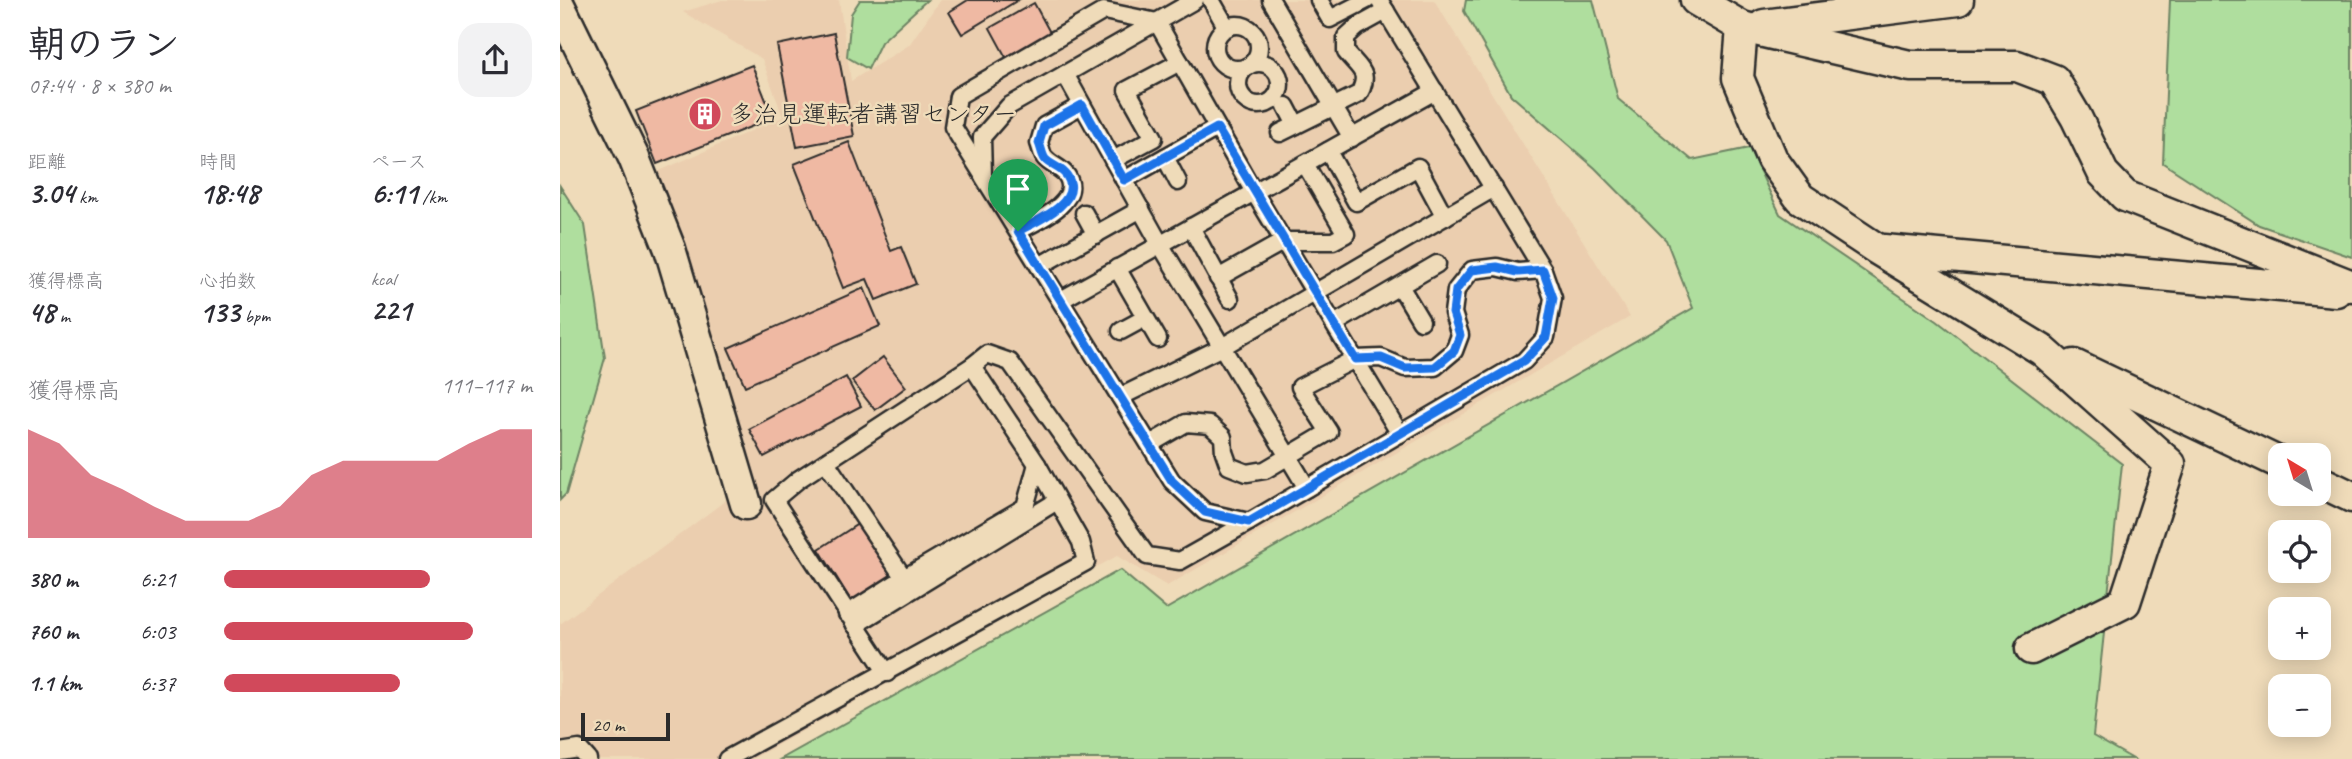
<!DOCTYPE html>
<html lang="ja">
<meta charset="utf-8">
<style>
:root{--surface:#fff;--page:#f2f2f3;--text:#2b2b33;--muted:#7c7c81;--accent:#d1495b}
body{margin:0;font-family:Caveat,"Klee One",sans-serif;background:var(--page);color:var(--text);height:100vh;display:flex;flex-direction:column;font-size:26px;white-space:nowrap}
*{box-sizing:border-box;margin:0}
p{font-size:23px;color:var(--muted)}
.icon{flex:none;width:38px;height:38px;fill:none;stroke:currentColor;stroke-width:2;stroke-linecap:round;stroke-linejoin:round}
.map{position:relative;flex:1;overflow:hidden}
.panel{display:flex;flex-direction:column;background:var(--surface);width:560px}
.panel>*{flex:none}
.needle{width:46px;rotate:322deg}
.fabs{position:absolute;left:1708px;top:443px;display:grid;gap:14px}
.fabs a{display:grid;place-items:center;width:63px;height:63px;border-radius:14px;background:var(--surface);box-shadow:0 4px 18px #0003;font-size:35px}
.scale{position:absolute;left:21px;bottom:18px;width:89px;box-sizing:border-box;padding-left:7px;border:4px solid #2b2b2b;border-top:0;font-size:19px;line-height:24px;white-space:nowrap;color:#2b2b2b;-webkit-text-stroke:5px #efdbb9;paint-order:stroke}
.pin{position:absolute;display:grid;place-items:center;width:60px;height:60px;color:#fff;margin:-72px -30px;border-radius:50% 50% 50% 0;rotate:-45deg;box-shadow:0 0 7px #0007}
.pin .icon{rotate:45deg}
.round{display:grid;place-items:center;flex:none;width:74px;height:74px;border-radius:21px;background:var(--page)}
.overview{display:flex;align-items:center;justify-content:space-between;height:119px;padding:0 28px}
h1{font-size:38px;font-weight:700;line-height:52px}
.metrics{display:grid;grid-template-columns:repeat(3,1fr);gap:10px;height:119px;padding:7px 28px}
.metrics div{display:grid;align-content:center}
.metrics b{font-size:30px;font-weight:700}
.metrics small{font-size:19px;font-weight:400}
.metrics p{font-size:19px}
.chart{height:196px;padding:14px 28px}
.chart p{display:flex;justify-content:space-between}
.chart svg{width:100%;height:126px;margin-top:7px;fill:var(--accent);opacity:.7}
ul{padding:0 28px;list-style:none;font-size:23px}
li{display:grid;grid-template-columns:112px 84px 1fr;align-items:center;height:52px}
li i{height:18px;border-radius:9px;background:var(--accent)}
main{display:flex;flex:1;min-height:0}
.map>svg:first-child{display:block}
.built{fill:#ebceaf}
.green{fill:#afde9e;stroke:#6d8464;stroke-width:2}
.building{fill:#efb9a3;stroke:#2b2b2b;stroke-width:2}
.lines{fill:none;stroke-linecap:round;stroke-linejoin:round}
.service-casing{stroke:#2b2b2b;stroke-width:21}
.minor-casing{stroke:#2b2b2b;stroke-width:35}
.service{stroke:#efdbb9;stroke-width:16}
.minor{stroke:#efdbb9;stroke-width:30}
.route-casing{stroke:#fff;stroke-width:14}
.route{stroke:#1a73e8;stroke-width:9}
.labels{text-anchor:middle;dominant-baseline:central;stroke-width:5;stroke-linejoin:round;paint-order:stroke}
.poi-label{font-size:24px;fill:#2b2b2b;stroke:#efdbb9;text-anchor:start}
</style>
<main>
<section class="panel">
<div class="overview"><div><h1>朝のラン</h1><p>07:44 · 8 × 380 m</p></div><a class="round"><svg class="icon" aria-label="share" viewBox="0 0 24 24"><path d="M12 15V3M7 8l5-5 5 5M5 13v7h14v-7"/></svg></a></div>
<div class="metrics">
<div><p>距離</p><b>3.04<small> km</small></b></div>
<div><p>時間</p><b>18:48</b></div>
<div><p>ペース</p><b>6:11<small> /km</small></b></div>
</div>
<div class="metrics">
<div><p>獲得標高</p><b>48<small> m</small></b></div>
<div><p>心拍数</p><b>133<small> bpm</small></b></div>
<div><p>kcal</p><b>221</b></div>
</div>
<div class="chart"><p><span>獲得標高</span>111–117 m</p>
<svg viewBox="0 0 160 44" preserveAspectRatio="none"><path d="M0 44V6L10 11L20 22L30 27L40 33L50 38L60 38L70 38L80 33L90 22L100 17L110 17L120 17L130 17L140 11L150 6L160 6V44z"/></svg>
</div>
<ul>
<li><b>380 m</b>6:21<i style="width:67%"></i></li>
<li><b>760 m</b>6:03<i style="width:81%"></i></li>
<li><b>1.1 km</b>6:37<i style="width:57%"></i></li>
</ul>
</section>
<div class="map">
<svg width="1792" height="759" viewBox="0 0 1792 759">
<rect width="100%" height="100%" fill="#efdbb9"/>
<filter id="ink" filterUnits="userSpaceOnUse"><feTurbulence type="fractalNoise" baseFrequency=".0143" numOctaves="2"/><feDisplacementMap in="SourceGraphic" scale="14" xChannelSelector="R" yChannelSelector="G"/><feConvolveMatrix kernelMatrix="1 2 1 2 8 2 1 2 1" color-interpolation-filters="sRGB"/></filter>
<g filter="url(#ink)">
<polygon class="built" points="162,0 279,0 291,81 349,45 380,0 874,0 1070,317 607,586 557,556 192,759 0,759 0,624 189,483 97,172 223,117 202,59 123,12"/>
<g class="green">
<polygon points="300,0 367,0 321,42 308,69 287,57 291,14"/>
<polygon points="906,0 1033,0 1058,99 1132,160 1189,148 1220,214 1377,321 1562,464 1533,736 1573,759 221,759 560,570 606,609 1133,308 1106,240 1035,168 951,95 904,11"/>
<polygon points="1610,0 1792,0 1792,257 1699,225 1603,163"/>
<polygon points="0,186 25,225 45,358 6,494 0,500"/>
</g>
<g class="building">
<polygon points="408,0 458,0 402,34 389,12"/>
<polygon points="474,3 493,38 449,63 430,28"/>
<polygon points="274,33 294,136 237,147 217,45"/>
<polygon points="192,65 213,118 97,164 76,111"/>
<polygon points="289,142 331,251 341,247 356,284 316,300 307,279 283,288 234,164"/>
<polygon points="304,288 320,326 185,386 168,348"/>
<polygon points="323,357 346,387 315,410 292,381"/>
<polygon points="286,377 301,406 204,457 189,429"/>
<polygon points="301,522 336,577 293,604 259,549"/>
</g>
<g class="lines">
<defs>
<g id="service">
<polyline points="635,0 449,106 422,137 423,176 612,481 645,512 689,522 964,361 986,337 993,298 983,270 819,0"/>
<polyline points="651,0 667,28"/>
<polyline points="711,0 792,138"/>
<polyline points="759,0 770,19 807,0"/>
<circle cx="677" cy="47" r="22"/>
<circle cx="699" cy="84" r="21"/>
<polyline points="505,74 600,244 747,488"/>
<polyline points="726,106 736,125"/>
<path d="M720,133l79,-39c12,-22 0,-25 -13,-42v-15l11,-10 29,-16"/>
<polyline points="768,151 796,202 858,167 885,217"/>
<polyline points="605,157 618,182"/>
<polyline points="553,160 594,138 567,90 620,62"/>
<polyline points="423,175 393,127 398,96 544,11 597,22 694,192 840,434"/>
<polyline points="564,180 657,128"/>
<polyline points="524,213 536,235"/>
<polyline points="631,227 670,299"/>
<path d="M458,231c17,-9 65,-29 49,-55 -6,-9 -15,-10 -22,-18 -3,-3 -4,-10 -6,-15l5,-17 38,-21"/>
<polyline points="479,266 581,209"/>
<polyline points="557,268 598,339"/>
<polyline points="658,278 724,241 773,241 786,234 745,164"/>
<polyline points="840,286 861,321"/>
<polyline points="501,300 875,91"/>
<polyline points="774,324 877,264"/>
<polyline points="561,331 585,318"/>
<polyline points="412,366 427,354 450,362 587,556 620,561 689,522"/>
<polyline points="560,397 662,347 934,188"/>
<polyline points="590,444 626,423 650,425 663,437 664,452 669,466 687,473 705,470 769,432 740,387 795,359 821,358 845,368 875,367 894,351 900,335 893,313 896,290 912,270 937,267 958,272 983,270"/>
<polyline points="266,462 344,578"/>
<polyline points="287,614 344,578 465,507 477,464"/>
<polyline points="295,625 497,501"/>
<polyline points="0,752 19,749 28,759"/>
<polyline points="167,759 526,562 521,542 477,464 412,366 239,479 214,500 327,673"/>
</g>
<g id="minor">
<polyline points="1136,0 1182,27 1350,66 1457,66 1494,80 1516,117 1543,173 1565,196 1792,286"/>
<polyline points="0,7 74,158 110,249 186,504"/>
<polyline points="1204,25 1398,0"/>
<polyline points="1182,27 1178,78 1212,159 1240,198 1317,249 1482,350 1610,464 1565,602 1471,649"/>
<polyline points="1324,250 1776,291"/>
<polyline points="1514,365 1720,463"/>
<polyline points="1759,481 1792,497"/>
</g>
</defs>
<use href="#service" class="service-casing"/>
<use href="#minor" class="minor-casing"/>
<use href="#service" class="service"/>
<use href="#minor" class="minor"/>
</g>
</g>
<g class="lines" filter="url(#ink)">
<defs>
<path id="route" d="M522,105l42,75 93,-52 138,231 26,-1 24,10 30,-1 19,-16 6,-16 -7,-22 3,-23 16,-20 25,-3 21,5 25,-2 10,28 -7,39 -22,24 -275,161 -44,-10 -33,-31 -154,-250c17,-9 66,-29 49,-55 -6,-9 -16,-10 -22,-17 -3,-4 -4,-12 -6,-16l5,-17z"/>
</defs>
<use href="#route" class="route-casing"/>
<use href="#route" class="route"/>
</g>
<defs>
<symbol id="building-disc" viewBox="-11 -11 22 22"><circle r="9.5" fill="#d1495b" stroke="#efdbb9"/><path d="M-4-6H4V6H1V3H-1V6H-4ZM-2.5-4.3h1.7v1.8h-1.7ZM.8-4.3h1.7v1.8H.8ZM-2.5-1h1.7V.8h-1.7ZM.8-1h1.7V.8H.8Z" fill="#fff"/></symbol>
</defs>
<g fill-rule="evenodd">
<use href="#building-disc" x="126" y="95" width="38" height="38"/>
</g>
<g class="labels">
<g class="poi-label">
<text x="170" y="114">多治見運転者講習センター</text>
</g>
</g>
</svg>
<div class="fabs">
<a><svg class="needle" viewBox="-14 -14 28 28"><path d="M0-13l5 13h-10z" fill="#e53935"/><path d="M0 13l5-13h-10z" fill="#7c7c81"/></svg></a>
<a><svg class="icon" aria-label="locate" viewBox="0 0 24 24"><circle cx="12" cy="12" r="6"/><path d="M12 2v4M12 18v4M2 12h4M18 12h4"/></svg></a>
<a>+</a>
<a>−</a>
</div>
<div class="scale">20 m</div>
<div class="pin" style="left:458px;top:231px;background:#1e9e55"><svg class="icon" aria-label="arrive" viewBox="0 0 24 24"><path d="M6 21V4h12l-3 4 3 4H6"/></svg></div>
</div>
</main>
